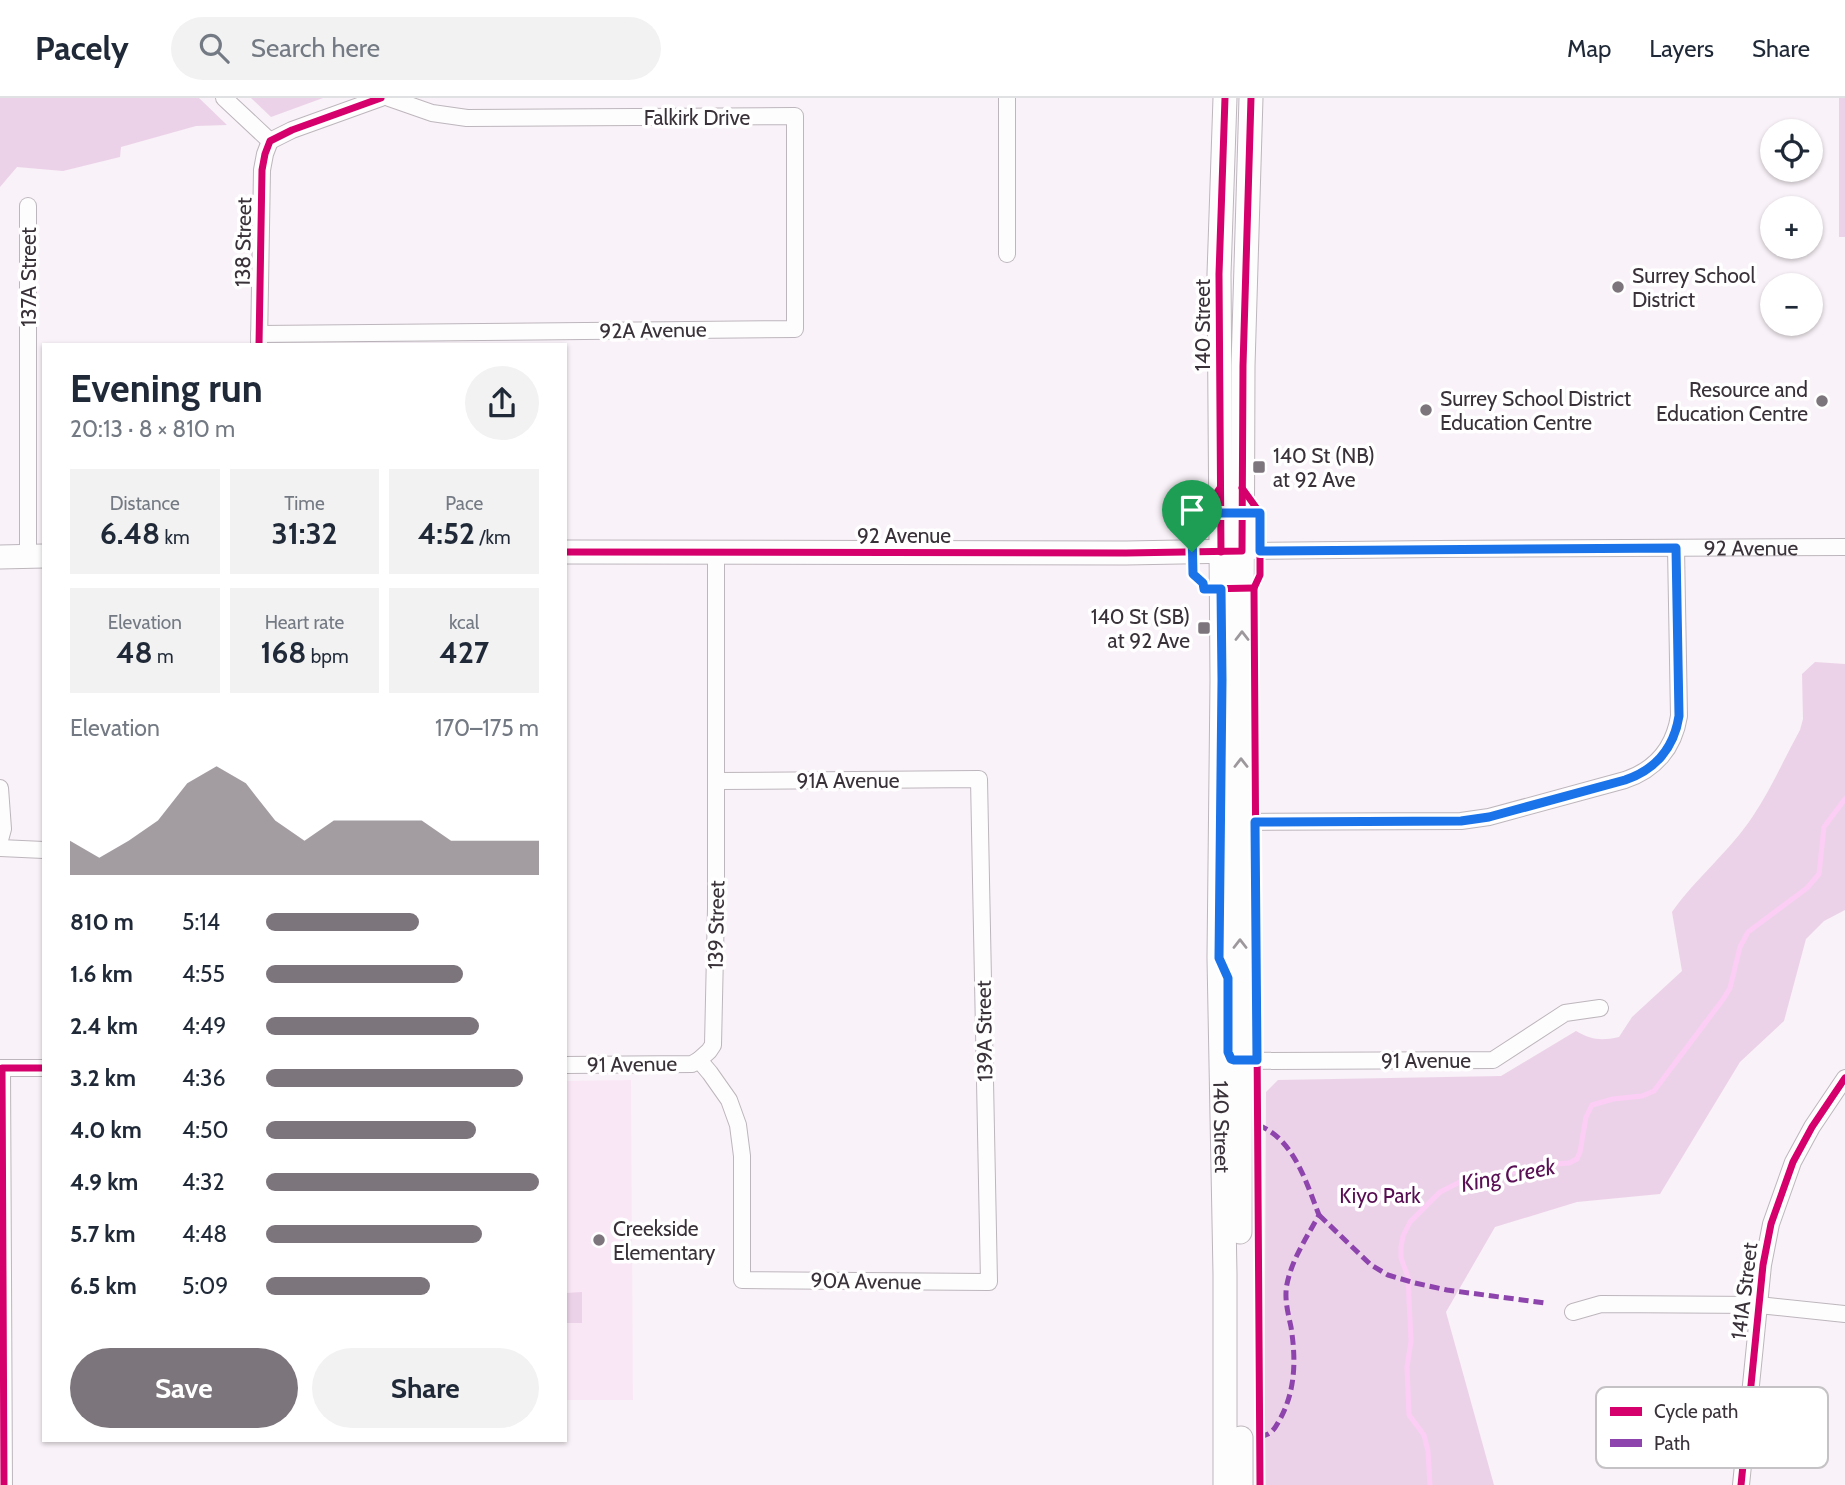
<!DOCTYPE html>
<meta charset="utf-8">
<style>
:root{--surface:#fff;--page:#f2f2f3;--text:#1f2937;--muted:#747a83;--line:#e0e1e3;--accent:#7d757c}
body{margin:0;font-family:Cabin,sans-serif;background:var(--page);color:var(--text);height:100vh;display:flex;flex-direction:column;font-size:26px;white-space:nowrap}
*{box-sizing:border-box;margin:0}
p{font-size:23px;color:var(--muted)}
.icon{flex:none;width:38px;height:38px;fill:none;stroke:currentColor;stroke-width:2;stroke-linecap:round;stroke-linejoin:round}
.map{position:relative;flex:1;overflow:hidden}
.details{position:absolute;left:42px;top:245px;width:525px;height:1099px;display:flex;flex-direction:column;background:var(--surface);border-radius:0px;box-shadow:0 2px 5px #0004}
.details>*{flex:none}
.tools{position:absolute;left:1760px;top:21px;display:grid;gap:14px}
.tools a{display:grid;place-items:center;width:63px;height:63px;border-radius:50%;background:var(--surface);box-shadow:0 2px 5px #0004;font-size:35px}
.pin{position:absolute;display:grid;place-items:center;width:60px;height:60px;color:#fff;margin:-72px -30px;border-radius:50% 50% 50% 0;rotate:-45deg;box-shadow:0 0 7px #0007}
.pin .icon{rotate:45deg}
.round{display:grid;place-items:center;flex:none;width:74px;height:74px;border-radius:37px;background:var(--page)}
.headline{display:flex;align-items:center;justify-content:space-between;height:119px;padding:0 28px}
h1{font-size:38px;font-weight:700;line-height:52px}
.stats{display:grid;grid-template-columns:repeat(3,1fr);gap:10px;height:119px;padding:7px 28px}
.stats div{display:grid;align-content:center;border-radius:0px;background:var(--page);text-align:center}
.stats b{font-size:30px;font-weight:700}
.stats small{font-size:19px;font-weight:400}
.stats p{font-size:19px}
.chart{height:196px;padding:14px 28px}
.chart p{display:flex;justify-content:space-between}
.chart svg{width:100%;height:126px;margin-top:7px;fill:var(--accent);opacity:.7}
.action{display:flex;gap:14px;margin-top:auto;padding:14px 28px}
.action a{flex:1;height:80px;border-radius:42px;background:var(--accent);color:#fff;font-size:28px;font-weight:700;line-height:80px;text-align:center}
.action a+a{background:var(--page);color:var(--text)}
ul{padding:0 28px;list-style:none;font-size:23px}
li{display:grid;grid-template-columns:112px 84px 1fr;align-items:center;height:52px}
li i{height:18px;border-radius:9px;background:var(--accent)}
header{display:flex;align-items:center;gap:42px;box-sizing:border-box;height:98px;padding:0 35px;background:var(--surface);border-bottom:2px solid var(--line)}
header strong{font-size:33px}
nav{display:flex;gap:38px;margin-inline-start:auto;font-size:24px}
.search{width:490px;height:63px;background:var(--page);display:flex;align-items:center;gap:18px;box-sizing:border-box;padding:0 24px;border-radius:38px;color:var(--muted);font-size:26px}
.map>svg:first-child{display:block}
.built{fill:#fae7f6}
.green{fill:#ecd2e8}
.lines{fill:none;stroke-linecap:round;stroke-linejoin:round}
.stream{stroke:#fccef6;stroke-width:5}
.minor-casing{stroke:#bdb6bc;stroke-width:18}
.secondary-casing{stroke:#bdb6bc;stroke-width:25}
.minor{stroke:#fefdfe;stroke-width:16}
.secondary{stroke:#fefdfe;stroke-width:23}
.quiet{stroke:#8e44ad;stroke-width:5;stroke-dasharray:10 5;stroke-linecap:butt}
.cycleway-casing{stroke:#fff;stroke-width:11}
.cycleway{stroke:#d6006c;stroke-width:7}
.oneway{stroke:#9c989c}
.route-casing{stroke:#fff;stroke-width:14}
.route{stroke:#1a73e8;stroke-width:9}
.poi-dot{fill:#7d757c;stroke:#fff;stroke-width:2.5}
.labels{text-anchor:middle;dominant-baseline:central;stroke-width:7;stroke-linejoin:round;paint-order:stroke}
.street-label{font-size:21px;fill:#3a3239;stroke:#fff}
.poi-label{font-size:21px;fill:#3a3239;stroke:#fff;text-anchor:start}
.park-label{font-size:21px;fill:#560d51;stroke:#fff}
.water-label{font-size:23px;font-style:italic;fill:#591054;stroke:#fff}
.key{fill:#fff;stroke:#c4c2c4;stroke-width:2}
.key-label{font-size:19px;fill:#3a3239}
</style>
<header>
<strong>Pacely</strong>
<div class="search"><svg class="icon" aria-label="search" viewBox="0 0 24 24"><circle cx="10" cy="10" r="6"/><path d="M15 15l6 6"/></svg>Search here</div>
<nav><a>Map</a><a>Layers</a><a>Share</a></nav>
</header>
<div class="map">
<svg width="1845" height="1387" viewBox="0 0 1845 1387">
<rect width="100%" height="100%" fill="#f9f2f8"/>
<polygon class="built" points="631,982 633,1302 565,1302 565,983"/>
<g class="green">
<polygon points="0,0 199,0 227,27 196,28 121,49 120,59 63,73 17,69 0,89"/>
<polygon points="251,0 323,0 271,19"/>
<rect x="1839" y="0" width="6" height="139"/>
<path d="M1815,564l30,2v246l-21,11 -18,18 -22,82 -44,41 -80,132 -83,8 -82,25 -49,85 48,173h-230l2,-393 12,-12 223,-4 75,-45c16,9 25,10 43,6l13,-20 50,-46 -10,-59c24,-34 58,-61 81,-96 18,-27 31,-57 47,-86l3,-11 -1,-45z"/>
<polygon points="582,1194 582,1225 565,1225 565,1195"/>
</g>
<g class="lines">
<polyline class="stream" points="1430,1387 1428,1353 1424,1337 1409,1317 1407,1269 1411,1243 1408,1179 1401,1160 1401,1149 1403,1138 1410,1124 1440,1094 1462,1083 1555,1066 1569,1065 1577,1061 1580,1054 1586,1019 1592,1007 1613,1001 1642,998 1654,993 1724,900 1730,890 1740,849 1748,834 1807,790 1819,776 1824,729 1845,701"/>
<defs>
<g id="minor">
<polyline points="224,0 270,43"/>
<polyline points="1007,0 1007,156"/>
<polyline points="270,43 292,32 381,0"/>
<polyline points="259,236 795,231 795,18 467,20 432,15 389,0"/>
<polyline points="259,246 262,72 265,56 270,43"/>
<polyline points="716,453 716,810 713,947 709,953 699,962 710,975 729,1002 738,1027 742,1058 742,1182 989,1184 979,681 717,683"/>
<path id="s1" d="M1242,453l195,-2 408,-2"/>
<polyline points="28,459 28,108"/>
<polyline points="0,690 3,731 0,742"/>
<path d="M1241,724l220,-1 28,-4 136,-37c30,-10 49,-32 54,-64l-3,-168"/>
<polyline points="0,750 44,752"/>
<polyline points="1239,963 1493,962 1565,915 1600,910"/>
<polyline points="565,967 692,966 699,962"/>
<polyline points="0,970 44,970"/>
<polyline points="2,970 4,1387"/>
<polyline points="1573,1214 1601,1206 1759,1207 1845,1216"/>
<polyline points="1741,1387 1763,1167 1771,1126 1793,1064 1812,1029 1845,980"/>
</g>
<g id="secondary">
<path id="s2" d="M1225,0l-6,176 3,406 -3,278 6,316v211"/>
<polyline points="565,454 1126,455 1236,453"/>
<polyline points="0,459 44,458"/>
<polyline points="1240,1134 1243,268 1251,0"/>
<polyline points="1241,1340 1241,1387"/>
</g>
</defs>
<use href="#minor" class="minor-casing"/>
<use href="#secondary" class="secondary-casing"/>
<use href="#minor" class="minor"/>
<use href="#secondary" class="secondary"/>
<g class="quiet">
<path d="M1258,1027c36,14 48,57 61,90 -12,22 -27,44 -32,69 -3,14 1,29 4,43 5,32 5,64 -12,94 -5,9 -9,15 -20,15"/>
<polyline points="1319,1117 1371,1167 1388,1177 1415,1185 1447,1192 1545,1205"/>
</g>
<defs>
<g id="cycleway">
<polyline points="259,247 262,72 265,56 270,43 292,32 381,0"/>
<polyline points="1220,390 1202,415 1201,421 1192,431 1193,476 1203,485 1204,491 1254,490"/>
<polyline points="1242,390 1260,415 1260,477 1254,490 1260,1387"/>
<polyline points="565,454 1126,455 1242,453 1243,268 1251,0"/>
<polyline points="1221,454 1219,176 1225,0"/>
<polyline points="4,1387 2,970 44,970"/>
<polyline points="1741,1387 1763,1167 1771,1126 1793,1064 1812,1029 1845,980"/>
</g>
</defs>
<use href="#cycleway" class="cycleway-casing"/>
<use href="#cycleway" class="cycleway"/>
</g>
<defs><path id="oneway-chevron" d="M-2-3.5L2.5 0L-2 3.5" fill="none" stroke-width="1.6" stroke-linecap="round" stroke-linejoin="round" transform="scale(1.75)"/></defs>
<g class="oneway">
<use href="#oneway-chevron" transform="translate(1242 538) rotate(-90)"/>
<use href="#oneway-chevron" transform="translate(1241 665) rotate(-90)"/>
<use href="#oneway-chevron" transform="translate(1240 846) rotate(-90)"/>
</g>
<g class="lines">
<defs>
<path id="route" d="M1202,415h58v38l416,-3 3,168c-5,32 -24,54 -54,64l-136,37 -28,4 -206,1 2,238h-23l-3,-1 -3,-7v-74l-9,-20 3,-278 -1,-91h-17l-1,-6 -10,-9 -1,-45 9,-10z"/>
</defs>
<use href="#route" class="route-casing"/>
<use href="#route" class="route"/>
</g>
<g class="poi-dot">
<circle cx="1618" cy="189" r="7"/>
<circle cx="1822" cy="303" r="7"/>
<circle cx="1426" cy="312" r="7"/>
<rect x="1252" y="362" width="14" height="14" rx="3.5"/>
<rect x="1197" y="523" width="14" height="14" rx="3.5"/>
<circle cx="599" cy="1142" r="7"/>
</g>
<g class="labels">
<g class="street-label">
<text x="697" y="19">Falkirk Drive</text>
<text transform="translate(243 144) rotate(-89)">138 Street</text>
<text transform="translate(28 179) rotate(-90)">137A Street</text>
<text transform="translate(1202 227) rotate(-90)">140 Street</text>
<text transform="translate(653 232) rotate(-1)">92A Avenue</text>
<text x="904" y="437">92 Avenue</text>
<text stroke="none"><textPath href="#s1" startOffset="509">92 Avenue</textPath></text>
<text x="848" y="682">91A Avenue</text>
<text transform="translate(716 827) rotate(-89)">139 Street</text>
<text transform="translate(984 933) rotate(-91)">139A Street</text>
<text x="1426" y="962">91 Avenue</text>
<text transform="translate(632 966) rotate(-1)">91 Avenue</text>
<text stroke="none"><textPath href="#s2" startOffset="1029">140 Street</textPath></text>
<text transform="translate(866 1183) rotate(1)">90A Avenue</text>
<text transform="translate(1744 1193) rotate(-83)">141A Street</text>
</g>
<g class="poi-label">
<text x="1632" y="177">Surrey School<tspan x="1632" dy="24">District</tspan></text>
<text x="1808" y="291" text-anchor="end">Resource and<tspan x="1808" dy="24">Education Centre</tspan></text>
<text x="1440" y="300">Surrey School District<tspan x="1440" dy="24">Education Centre</tspan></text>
<text x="1273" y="357">140 St (NB)<tspan x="1273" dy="24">at 92 Ave</tspan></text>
<text x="1190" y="518" text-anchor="end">140 St (SB)<tspan x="1190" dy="24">at 92 Ave</tspan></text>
<text x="613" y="1130">Creekside<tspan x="613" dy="24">Elementary</tspan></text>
</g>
<g class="park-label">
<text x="1380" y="1097">Kiyo Park</text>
</g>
<g class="water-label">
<text transform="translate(1508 1077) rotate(-11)">King Creek</text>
</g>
</g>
<rect x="1596" y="1289" width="232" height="81" rx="10" class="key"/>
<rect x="1610" y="1309" width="32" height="9" fill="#d6006c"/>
<rect x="1610" y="1341" width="32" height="8" fill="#8e44ad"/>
<g class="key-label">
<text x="1654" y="1320">Cycle path</text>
<text x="1654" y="1352">Path</text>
</g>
</svg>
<div class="tools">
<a><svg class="icon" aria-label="locate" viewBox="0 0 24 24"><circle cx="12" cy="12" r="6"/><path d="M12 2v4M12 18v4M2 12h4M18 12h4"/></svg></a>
<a>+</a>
<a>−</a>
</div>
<div class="pin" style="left:1192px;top:454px;background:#1e9e55"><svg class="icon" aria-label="arrive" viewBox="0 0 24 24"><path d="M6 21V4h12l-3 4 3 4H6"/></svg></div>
<section class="details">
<div class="headline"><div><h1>Evening run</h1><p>20:13 · 8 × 810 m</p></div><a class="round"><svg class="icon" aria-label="share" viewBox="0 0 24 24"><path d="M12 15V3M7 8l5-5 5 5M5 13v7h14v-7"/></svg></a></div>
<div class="stats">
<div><p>Distance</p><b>6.48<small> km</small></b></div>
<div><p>Time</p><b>31:32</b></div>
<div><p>Pace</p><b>4:52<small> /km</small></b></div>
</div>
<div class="stats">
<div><p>Elevation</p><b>48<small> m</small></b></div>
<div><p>Heart rate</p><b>168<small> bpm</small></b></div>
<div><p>kcal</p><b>427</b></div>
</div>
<div class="chart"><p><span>Elevation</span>170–175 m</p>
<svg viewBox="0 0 160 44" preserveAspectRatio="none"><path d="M0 44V32L10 38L20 32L30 25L40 12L50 6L60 12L70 25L80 32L90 25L100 25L110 25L120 25L130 32L140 32L150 32L160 32V44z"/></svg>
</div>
<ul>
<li><b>810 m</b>5:14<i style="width:56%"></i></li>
<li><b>1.6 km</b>4:55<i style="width:72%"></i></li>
<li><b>2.4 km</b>4:49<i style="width:78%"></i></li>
<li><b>3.2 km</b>4:36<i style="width:94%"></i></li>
<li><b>4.0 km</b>4:50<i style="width:77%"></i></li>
<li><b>4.9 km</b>4:32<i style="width:100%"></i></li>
<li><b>5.7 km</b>4:48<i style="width:79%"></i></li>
<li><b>6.5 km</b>5:09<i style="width:60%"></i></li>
</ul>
<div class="action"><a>Save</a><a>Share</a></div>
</section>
</div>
